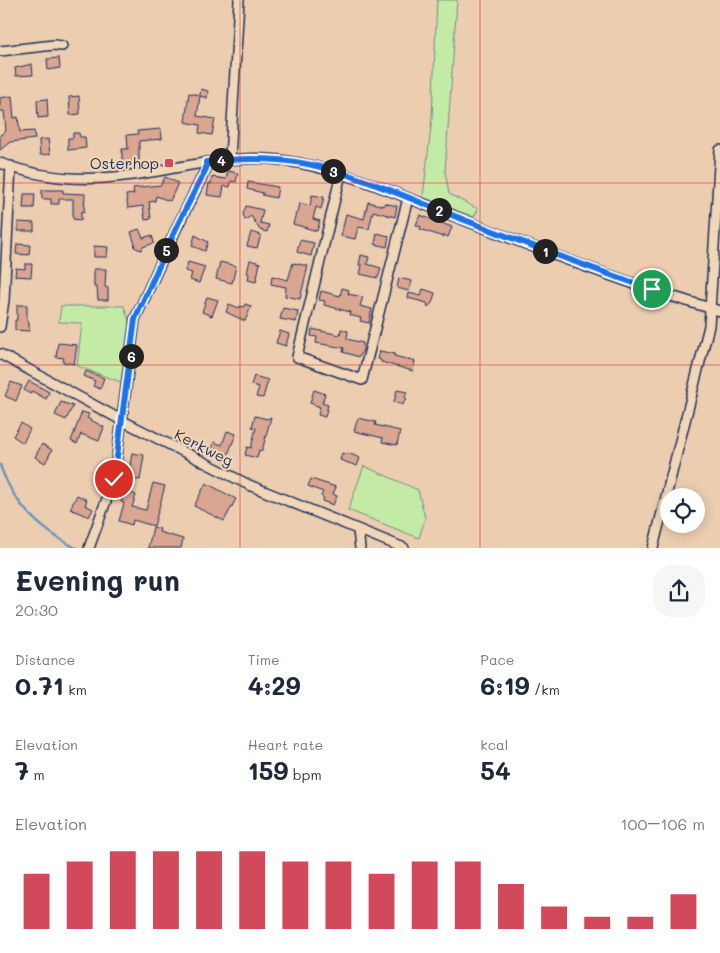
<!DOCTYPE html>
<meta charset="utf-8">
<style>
:root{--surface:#fff;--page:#f6f6f7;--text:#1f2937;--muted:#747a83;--accent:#d1495b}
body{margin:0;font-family:Mali,sans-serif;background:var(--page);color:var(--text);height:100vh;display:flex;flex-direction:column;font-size:19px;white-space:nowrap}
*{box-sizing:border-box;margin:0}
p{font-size:16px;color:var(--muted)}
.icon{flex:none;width:28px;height:28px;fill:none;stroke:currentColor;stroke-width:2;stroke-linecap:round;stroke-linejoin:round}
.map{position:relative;height:548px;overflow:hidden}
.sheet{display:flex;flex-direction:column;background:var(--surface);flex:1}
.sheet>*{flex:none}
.buttons{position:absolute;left:660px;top:488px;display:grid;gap:10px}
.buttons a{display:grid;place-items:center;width:45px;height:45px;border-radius:50%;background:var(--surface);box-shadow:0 2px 12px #0003;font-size:25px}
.pin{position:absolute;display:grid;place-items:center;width:42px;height:42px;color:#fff;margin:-21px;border:2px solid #fff;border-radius:50%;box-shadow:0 1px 5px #0007}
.km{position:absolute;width:25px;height:25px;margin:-12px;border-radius:50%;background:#222;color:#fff;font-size:14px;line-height:25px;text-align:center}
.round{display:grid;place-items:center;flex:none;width:52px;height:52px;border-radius:20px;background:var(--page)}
.summary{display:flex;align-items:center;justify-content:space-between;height:85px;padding:0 15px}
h1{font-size:28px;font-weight:700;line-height:38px}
.figures{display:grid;grid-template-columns:repeat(3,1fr);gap:8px;height:85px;padding:5px 15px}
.figures div{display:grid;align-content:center}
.figures b{font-size:25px;font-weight:700}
.figures small{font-size:14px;font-weight:400}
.figures p{font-size:14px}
.chart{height:140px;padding:10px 15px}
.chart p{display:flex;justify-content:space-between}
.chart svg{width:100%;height:90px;margin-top:5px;stroke:var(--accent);stroke-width:6}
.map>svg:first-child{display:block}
.green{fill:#c3eba6;stroke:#6f8d82}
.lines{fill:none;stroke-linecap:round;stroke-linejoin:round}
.stream{stroke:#6796bc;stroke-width:2.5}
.building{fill:#daa591;stroke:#1b2f5e}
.minor-casing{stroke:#1b2f5e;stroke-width:12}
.minor{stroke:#f1d7b8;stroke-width:9}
.route-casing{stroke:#fff;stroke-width:10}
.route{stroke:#1a73e8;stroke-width:6}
.grid{fill:none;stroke:#d62828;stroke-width:1;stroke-opacity:0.55}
.poi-dot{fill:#d1495b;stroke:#f1d7b8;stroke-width:2}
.labels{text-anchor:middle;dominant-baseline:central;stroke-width:4;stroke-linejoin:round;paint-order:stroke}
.poi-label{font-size:15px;fill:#1b2f5e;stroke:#f1d7b8;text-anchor:end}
.street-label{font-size:15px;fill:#1b2f5e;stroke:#f1d7b8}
</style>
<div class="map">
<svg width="720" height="548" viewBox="0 0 720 548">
<rect width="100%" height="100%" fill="#eccdb0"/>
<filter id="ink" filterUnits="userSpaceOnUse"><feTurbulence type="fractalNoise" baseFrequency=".02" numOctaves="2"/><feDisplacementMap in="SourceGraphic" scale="10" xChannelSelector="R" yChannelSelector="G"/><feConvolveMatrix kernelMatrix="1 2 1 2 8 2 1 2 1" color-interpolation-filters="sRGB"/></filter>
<g filter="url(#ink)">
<g class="green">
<polygon points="437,0 457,0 445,171 449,194 478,209 474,217 423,197 432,118"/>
<polygon points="61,306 124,306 130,324 121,382 77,366 82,323 59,322"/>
<polygon points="364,466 418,490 425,518 419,538 348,510"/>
</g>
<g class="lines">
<path class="stream" d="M0,465c13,39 40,65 76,83"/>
</g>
<g class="building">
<polygon points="59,58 60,68 48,70 47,59"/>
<polygon points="32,64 33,75 16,76 15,68"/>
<polygon points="201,89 208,91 207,98 200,96 197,116 215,119 212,135 199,133 200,125 185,122 189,93 200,95"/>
<polygon points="12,96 14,118 18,117 20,132 34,131 35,139 10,142 0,150 0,135 6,131 4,111 0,111 0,98"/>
<polygon points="79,96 80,114 70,115 69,97"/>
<polygon points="47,99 48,117 38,118 37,100"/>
<polygon points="161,129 162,139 139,141 139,161 122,162 122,149 128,149 127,135 138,134 137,131"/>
<polygon points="73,133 79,133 80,137 85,137 86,148 68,150 68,138 73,138"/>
<polygon points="48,139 50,154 40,155 39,140"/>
<polygon points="228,171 238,173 236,182 231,181 230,187 224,186 222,197 207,195 209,183 211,184 212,177 226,179"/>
<polygon points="165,177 178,183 170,201 156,196 155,201 149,202 151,219 145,220 143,206 128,208 126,195 134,194 133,188 161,185"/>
<polygon points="248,182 278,187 276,198 262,195 263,193 247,189"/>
<polygon points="42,190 63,190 63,193 85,194 84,212 81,212 81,220 73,219 73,199 59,199 59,204 51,204 51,199 42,199"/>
<polygon points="24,194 35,194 34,208 23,208"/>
<polygon points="312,195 324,197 321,209 316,207 313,219 320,221 317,231 293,224 296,213 298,213 300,203 310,206"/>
<polygon points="368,202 384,206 384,203 397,206 395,217 373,211 369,229 358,227 355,239 341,236 346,214 364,219"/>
<polygon points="246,206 263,210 260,223 269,225 267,232 260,230 251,216 245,220 243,214"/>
<polygon points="420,215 452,227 448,237 444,235 443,237 420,229 421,227 416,225"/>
<polygon points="18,222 34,223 34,231 18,231"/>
<polygon points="139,229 143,238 152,235 154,243 143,247 141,250 134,247 135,244 131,232"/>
<polygon points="251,232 261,235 257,248 247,246"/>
<polygon points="377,233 389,236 387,247 375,244"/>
<polygon points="195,235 208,242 205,251 192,246"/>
<polygon points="300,240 314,243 311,256 297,252"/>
<polygon points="17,244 30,245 29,255 16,254"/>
<polygon points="94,246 108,247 107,257 94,257"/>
<polygon points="361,255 369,257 367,264 381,268 378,278 360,274 362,265 359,265"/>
<polygon points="250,260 260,263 256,282 248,280 249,274 247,273"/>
<polygon points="188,262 205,267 199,283 190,280 192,273 185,271"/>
<polygon points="220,262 236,266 232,283 216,279"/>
<polygon points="293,263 308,266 300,299 285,296 286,287 271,284 272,276 288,280"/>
<polygon points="25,264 32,264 31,277 15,276 16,268 25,269"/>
<polygon points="94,269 106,269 105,287 108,288 108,300 98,300 97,287 94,287"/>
<polygon points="399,278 412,281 409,291 397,288"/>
<polygon points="342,288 349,290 348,294 363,297 360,306 372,309 369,323 360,321 361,318 349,315 350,312 324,305 325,301 319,300 321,291 340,296"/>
<polygon points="423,289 435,293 432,303 428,307 427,303 408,298 409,293 421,296"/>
<polygon points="207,297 218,300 212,316 202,312"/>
<polygon points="229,304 239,308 240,306 244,307 245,304 251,306 245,321 226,312"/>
<polygon points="17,305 27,305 27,321 29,321 29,331 15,330 15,320 17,320"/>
<polygon points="283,308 298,311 296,322 280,319"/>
<polygon points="312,329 340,335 341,329 348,331 347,339 363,343 363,350 359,357 343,352 344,348 316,343 317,337 311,336"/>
<polygon points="280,331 289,334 286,346 276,343"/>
<polygon points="58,343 77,345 74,364 63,362 64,358 56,357"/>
<polygon points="380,351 395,354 394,356 415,361 413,371 381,362 381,360 378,359"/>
<polygon points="86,371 104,378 100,389 93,386 95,381 84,376"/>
<polygon points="254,376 268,380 263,398 256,397 259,387 251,385"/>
<polygon points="29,381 49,392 46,399 32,391 30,394 24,390"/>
<polygon points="11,382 22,386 16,401 5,396"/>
<polygon points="314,390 325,394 322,403 328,405 325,417 318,415 320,407 310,403"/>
<polygon points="397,390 407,392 405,397 407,399 404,401 403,405 394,402"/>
<polygon points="61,402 73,406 66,420 55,415"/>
<polygon points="82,412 89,414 87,418 104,427 99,441 81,434 77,444 71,441"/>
<polygon points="255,416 267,419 271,417 262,451 259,450 257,458 245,455 247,447 251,448 256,428 252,427"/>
<polygon points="358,418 376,422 375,425 400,431 397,445 382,442 383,438 354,431"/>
<polygon points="21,423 30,429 23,443 13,436"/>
<polygon points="227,431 236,434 227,457 211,452 214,442 222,445"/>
<polygon points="42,444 52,450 45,463 35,457"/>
<polygon points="132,453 144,455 140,480 128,479"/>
<polygon points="342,453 347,455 348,453 360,458 357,466 340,460"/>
<polygon points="311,479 336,487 333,494 337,496 333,505 322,501 324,498 321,496 323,492 308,486"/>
<polygon points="153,483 165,486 154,526 133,520 132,525 119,521 124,503 121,502 125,491 136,495 132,507 146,510"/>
<polygon points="206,483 236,499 224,521 194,506"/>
<polygon points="77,495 87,500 85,505 93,509 89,517 70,509"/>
<polygon points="153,527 160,529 159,532 183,539 181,548 148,548"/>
</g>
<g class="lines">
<defs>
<g id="minor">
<polyline points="0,51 54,45 62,46"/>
<polyline points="230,159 239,0"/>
<path d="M0,163c37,14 76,18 115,14 55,-5 109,-24 165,-17 62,8 119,35 176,57 87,34 174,68 264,94"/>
<polyline points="341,174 297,357 362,380 408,198"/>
<polyline points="0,327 4,300 11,166"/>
<polyline points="0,354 123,421 249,485 404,548"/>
<polyline points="358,530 360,548"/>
<polyline points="89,548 114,479 135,319 179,223 206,169 206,162"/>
<polyline points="653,548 709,326 720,150"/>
</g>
</defs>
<use href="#minor" class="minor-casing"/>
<use href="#minor" class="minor"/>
</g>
</g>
<g class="lines" filter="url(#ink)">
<defs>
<path id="route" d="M114,479l21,-160 44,-97 27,-53v-7c24,-3 48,-4 72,-2 60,4 128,38 184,59 63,24 126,49 190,70"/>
</defs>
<use href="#route" class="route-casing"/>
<use href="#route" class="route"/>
</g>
<path class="grid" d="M240,0v548M480,0v548M0,183h720M0,365h720"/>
<rect class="poi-dot" x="164" y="158" width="10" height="10" rx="2.5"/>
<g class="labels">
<g class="poi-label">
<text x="159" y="163">Osterhop</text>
</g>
<g class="street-label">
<text transform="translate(204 447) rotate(27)">Kerkweg</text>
</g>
</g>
</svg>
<div class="buttons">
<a><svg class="icon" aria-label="locate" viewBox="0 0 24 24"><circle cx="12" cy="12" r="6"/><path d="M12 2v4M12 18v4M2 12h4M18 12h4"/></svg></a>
</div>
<div class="pin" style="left:652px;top:289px;background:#1e9e55"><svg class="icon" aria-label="arrive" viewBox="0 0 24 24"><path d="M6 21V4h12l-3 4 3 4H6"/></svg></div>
<div class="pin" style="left:114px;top:479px;background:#d93025"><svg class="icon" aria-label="check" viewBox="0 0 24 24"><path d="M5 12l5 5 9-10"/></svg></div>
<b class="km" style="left:545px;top:251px">1</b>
<b class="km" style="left:439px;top:210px">2</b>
<b class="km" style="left:333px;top:171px">3</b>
<b class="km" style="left:221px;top:160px">4</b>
<b class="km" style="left:166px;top:250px">5</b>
<b class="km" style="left:131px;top:356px">6</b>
</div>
<section class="sheet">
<div class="summary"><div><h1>Evening run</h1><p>20:30</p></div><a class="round"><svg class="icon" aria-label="share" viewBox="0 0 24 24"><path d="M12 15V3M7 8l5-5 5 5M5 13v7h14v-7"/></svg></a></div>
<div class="figures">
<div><p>Distance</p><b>0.71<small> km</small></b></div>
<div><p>Time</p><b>4:29</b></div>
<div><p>Pace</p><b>6:19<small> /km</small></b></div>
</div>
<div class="figures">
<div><p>Elevation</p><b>7<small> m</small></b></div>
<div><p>Heart rate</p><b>159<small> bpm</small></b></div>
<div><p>kcal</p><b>54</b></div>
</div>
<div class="chart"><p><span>Elevation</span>100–106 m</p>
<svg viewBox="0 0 160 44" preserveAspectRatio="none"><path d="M5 44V17M15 44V11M25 44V6M35 44V6M45 44V6M55 44V6M65 44V11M75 44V11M85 44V17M95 44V11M105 44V11M115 44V22M125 44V33M135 44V38M145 44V38M155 44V27"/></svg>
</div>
</section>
